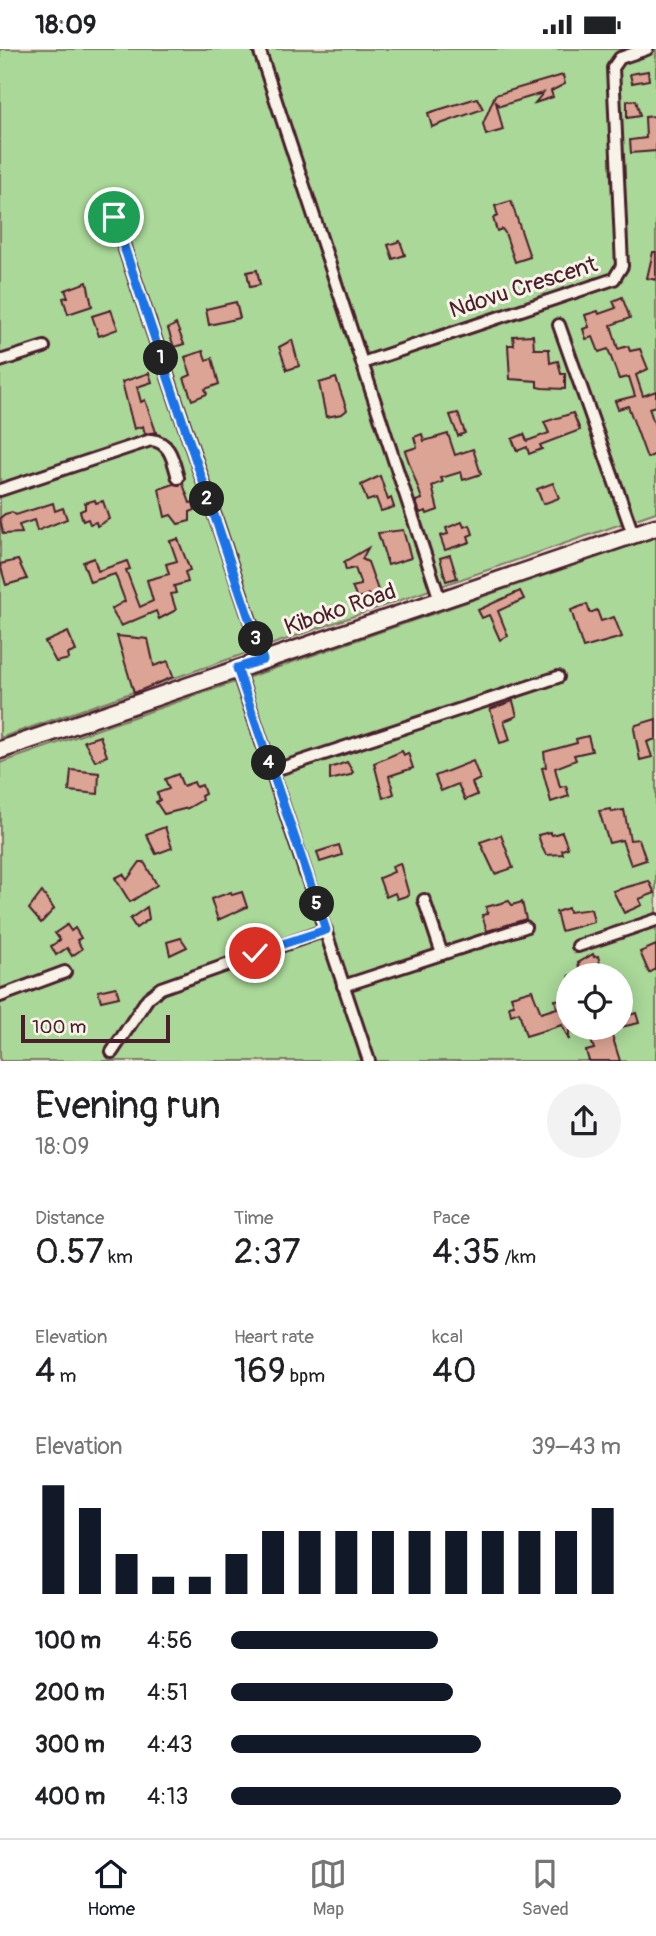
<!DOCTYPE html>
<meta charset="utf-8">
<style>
:root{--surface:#fff;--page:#f2f2f2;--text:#202124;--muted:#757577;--line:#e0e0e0;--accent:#111827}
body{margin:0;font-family:Pangolin,sans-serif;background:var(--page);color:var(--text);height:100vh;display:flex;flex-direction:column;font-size:26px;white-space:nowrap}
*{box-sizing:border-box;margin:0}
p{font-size:23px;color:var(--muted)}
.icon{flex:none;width:38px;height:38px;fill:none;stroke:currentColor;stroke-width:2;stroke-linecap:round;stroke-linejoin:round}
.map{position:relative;height:1012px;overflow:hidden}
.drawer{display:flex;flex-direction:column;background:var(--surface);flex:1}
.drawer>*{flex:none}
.fabs{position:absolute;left:556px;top:914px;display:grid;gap:14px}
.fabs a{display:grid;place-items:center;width:77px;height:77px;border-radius:50%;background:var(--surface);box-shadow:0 4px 18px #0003;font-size:35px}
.scale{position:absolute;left:21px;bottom:18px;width:149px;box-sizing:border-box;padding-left:7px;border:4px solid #4a1f2b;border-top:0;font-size:19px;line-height:24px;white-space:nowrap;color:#4a1f2b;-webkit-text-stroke:5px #f7f3e8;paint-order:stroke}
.pin{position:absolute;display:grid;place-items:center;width:60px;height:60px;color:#fff;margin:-30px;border:4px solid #fff;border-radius:50%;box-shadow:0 2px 7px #0007}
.km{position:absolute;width:35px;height:35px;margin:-18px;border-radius:50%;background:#222;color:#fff;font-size:19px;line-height:35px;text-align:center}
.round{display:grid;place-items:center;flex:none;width:74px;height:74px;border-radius:37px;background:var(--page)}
.headline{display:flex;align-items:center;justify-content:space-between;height:119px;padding:0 35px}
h1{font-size:38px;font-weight:600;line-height:52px}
.stats{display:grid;grid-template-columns:repeat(3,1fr);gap:10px;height:119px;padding:7px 35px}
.stats div{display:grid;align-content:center}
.stats b{font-size:35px;font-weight:600}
.stats small{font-size:19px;font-weight:400}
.stats p{font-size:19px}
.chart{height:196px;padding:14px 35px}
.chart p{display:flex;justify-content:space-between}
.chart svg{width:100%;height:126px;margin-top:7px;stroke:var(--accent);stroke-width:6}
ul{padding:0 35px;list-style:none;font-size:23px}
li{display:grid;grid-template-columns:112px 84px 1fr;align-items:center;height:52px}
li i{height:18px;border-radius:9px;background:var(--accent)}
.status{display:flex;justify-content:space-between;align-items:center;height:49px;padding:0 35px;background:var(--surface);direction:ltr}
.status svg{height:19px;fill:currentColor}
.tab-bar{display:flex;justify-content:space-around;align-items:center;height:98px;border-top:2px solid var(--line);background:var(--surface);font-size:19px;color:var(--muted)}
.tab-bar a{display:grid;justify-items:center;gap:4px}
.tab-bar .selected{color:var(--accent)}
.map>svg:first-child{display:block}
.green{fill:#a9d898;stroke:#7a7c62;stroke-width:2;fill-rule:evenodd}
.building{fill:#dca494;stroke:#4a1f2b;stroke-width:2}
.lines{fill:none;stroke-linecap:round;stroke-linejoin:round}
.street-casing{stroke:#4a1f2b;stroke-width:16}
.secondary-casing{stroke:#4a1f2b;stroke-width:21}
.street{stroke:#f7f3e8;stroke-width:10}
.secondary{stroke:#f7f3e8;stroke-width:16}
.route-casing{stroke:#fff;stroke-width:14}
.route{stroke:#1a73e8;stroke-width:9}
.labels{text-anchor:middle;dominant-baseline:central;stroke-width:6;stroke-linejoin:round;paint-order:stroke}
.street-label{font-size:23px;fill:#4a1f2b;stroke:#f7f3e8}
</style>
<div class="status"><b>18:09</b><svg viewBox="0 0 49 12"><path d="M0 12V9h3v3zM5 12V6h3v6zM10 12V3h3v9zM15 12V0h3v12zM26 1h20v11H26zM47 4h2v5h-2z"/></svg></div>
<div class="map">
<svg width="656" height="1012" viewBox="0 0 656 1012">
<rect width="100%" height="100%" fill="#efdbcf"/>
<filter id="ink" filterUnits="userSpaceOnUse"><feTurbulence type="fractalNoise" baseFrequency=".0143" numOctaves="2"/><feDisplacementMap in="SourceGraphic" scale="14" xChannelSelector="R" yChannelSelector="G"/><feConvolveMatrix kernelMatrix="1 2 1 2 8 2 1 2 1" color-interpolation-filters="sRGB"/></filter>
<g filter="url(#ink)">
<g class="green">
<polygon points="0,0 656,0 656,463 0,689"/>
<path d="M656,488v524h-656v-298zM569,926h52v52h-52z"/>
</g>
<g class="building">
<polygon points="648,22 649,31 632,34 630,25"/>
<polygon points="563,26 565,35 551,42 553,48 535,54 543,44 500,57 496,53 503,81 486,86 483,75 495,46"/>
<polygon points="477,49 483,60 432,78 428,64"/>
<polygon points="636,51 640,67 627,69 627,52"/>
<polygon points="656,67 656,102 631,104 630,91 646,89 645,68"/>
<polygon points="511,152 530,208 515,213 505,184 502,180 497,182 493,169 498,167 495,157"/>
<polygon points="400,192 405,206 393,210 388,196"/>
<polygon points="653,203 656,203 656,231 647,229"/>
<polygon points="257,221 260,236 250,238 247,223"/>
<polygon points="87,233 92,257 68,265 63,249 68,248 65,241"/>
<polygon points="622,248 630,269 611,276 618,300 628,297 630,302 640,300 648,320 636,326 643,347 656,342 656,357 649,359 656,380 656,405 647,409 628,357 618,360 615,352 635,347 629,328 619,330 608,300 599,303 593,288 586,290 583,280 589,278 585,266 598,262 599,265 616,259 613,252"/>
<polygon points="236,253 240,269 209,276 206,260"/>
<polygon points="111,261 118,280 99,287 92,267"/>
<polygon points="176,275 184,295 174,298 168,280"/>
<polygon points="533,286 534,300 549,300 550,314 558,312 561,325 565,325 565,340 542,339 537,338 537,332 510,330 508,296 514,296 513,287"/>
<polygon points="292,291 299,317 287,321 279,298"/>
<polygon points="203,302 206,311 212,309 219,335 205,340 207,345 192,351 184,329 191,326 185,308"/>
<polygon points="149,324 152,333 137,338 141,353 145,351 156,383 145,385 143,377 134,380 122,333"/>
<polygon points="336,329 347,361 342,365 326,368 319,334"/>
<polygon points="458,364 465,384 458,387 450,366"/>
<polygon points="573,364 580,381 540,396 542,400 529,405 527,398 517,402 512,390 524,385 527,392 549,384 544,373"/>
<polygon points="422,385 424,392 448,385 455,406 473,400 481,425 463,431 461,423 441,429 443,433 432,437 438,461 427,465 426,462 420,464 416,452 422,450 405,402 417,398 414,388"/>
<polygon points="380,427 388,451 391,449 394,458 381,462 376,449 367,452 361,436"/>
<polygon points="553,434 559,449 543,455 537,440"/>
<polygon points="174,435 183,435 190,454 193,453 195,461 190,463 190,472 178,475 171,466 165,468 159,440"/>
<polygon points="95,451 96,454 103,452 109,470 97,477 96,473 90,475 88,470 83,472 80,462 85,460 85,454"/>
<polygon points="53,454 55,462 63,459 67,470 37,482 34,471 19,476 22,484 3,485 0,469 5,465 12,463 16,466"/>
<polygon points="462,473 464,478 470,476 473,485 468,487 470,493 445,501 440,487 448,485 446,479"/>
<polygon points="403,481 411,509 388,516 378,484"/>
<polygon points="178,490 190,521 185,523 188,533 174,537 176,544 171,545 176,561 159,570 156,562 121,577 111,560 125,552 115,525 90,533 83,513 94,509 98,522 127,512 130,520 126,521 140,558 153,552 147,531 169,525 166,515 177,512 170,492"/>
<polygon points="368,499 362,510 368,513 380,547 371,552 368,545 357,550 352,538 361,536 355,519 346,521 344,513"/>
<polygon points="450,506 457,529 446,532 440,509"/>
<polygon points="18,511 27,530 6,536 0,515"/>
<polygon points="520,542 524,550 498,562 508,587 500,591 489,566 482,569 478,561"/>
<polygon points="587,555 590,564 597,561 601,572 614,568 622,588 583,599 571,561"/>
<polygon points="68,583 76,602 68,605 69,610 56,613 45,593"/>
<polygon points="117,587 148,590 154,617 168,612 173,628 134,644"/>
<polygon points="513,652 517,667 504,672 510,691 500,694 490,660"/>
<polygon points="656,670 656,690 647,693 652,708 640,711 634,680 636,676"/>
<polygon points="100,687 107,707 95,712 84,692"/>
<polygon points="588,687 592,702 574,706 576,711 555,719 560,738 566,737 569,747 551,753 542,719 546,718 544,703 577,694 576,690"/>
<polygon points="402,702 404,706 408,704 413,719 389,727 394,745 383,749 374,714"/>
<polygon points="473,712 480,730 472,734 477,746 465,751 458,735 441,742 435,727"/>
<polygon points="347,713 353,723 350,726 330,731 330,719"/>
<polygon points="71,721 99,724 98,745 69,742"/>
<polygon points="178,725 183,737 194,733 196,738 202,736 205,745 201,747 202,751 188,759 164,765 156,753 160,751 157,744 169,740 165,730"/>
<polygon points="611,760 612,763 624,761 630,791 639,790 646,811 631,816 622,791 609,794 599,762"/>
<polygon points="165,778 172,799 156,805 146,785"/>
<polygon points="550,783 552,786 562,783 568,799 562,801 563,805 546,806 542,798 538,786"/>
<polygon points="501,786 513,819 495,825 480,793"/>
<polygon points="339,796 342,806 320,813 317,803"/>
<polygon points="140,813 144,813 157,836 130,853 115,829 123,825 127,831"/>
<polygon points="400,814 409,846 397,850 395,844 386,848 379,829 394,823 392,817"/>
<polygon points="649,832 655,844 639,850 642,856 624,864 613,842"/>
<polygon points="42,843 54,860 41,874 29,860"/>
<polygon points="231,843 232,846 242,843 247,858 218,871 211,850"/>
<polygon points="509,852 512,856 522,853 526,870 487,882 482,866 488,865 486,858"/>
<polygon points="147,858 149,870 136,879 130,870"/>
<polygon points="568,859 569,863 591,860 594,873 561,882 556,863"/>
<polygon points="67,876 71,882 75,879 81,889 77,891 82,900 72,907 67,899 56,906 51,897 60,891 55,884"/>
<polygon points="181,889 187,898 170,906 167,893"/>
<polygon points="656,896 656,920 649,924 640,903"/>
<polygon points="593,905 594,908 598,907 602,923 581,926 578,914"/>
<polygon points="116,938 119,948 101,952 98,942"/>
<polygon points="532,941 541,964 557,959 555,951 569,949 569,991 562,976 526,987 519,963 511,966 509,957 514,956 511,947"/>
<polygon points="623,942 630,966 636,964 639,974 621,978"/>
<polygon points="611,983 620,1012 589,1012 586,1002 594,1000 591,991"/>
</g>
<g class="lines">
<defs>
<g id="street">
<polyline points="259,0 440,551"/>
<polyline points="114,168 263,610"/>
<polyline points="559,276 633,485"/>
<polyline points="0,312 44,298"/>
<polyline points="362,314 614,230 622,217 613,19 620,9 647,0"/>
<path d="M0,441l151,-50c20,2 22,21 27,38"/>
<polyline points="237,619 369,1012"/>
<polyline points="272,722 558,628"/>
<polyline points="424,851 442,905"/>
<polyline points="578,897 656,871"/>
<polyline points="343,937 525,878"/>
<polyline points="0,947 65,923"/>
<polyline points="112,1003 148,949 161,939 326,881"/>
</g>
<polyline id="secondary" points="0,701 656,478"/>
</defs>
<use href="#street" class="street-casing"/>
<use href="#secondary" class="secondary-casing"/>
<use href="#street" class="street"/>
<use href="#secondary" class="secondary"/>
</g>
</g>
<g class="lines" filter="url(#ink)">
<defs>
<polyline id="route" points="114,168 263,611 237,619 326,881 255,904"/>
</defs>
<use href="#route" class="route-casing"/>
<use href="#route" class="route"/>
</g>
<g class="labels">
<g class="street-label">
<text transform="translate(523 238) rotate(-18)">Ndovu Crescent</text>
<text transform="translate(340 560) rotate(-19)">Kiboko Road</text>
</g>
</g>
</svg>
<div class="fabs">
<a><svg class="icon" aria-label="locate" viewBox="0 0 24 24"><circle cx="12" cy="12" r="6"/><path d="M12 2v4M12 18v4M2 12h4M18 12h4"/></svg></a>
</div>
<div class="scale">100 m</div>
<div class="pin" style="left:114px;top:168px;background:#1e9e55"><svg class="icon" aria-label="arrive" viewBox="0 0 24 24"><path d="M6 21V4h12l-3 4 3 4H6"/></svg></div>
<div class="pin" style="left:255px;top:904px;background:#d93025"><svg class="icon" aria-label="check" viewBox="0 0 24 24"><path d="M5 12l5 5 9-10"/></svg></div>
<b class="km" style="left:161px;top:309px">1</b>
<b class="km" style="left:207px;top:450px">2</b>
<b class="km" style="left:256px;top:590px">3</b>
<b class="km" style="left:269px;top:714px">4</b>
<b class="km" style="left:317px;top:855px">5</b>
</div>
<section class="drawer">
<div class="headline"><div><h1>Evening run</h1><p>18:09</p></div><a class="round"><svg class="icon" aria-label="share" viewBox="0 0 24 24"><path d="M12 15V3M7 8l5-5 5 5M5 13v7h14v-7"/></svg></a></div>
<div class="stats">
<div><p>Distance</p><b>0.57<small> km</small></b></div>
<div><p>Time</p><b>2:37</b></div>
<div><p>Pace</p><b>4:35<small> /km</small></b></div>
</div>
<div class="stats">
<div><p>Elevation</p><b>4<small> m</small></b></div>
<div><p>Heart rate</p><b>169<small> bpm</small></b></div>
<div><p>kcal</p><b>40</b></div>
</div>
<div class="chart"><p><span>Elevation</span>39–43 m</p>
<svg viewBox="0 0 160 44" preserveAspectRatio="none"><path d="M5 44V6M15 44V14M25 44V30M35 44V38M45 44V38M55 44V30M65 44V22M75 44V22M85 44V22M95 44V22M105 44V22M115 44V22M125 44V22M135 44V22M145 44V22M155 44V14"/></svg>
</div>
<ul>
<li><b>100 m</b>4:56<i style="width:53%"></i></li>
<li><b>200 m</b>4:51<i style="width:57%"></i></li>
<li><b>300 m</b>4:43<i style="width:64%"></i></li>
<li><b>400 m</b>4:13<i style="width:100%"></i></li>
</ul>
</section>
<nav class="tab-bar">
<a class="selected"><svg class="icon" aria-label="home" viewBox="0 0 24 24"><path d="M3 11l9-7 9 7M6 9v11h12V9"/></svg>Home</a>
<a><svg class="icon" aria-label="map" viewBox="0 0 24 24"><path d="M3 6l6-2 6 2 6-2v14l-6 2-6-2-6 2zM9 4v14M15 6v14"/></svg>Map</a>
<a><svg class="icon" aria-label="saved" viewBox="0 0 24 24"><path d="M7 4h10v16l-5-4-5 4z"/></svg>Saved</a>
</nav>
